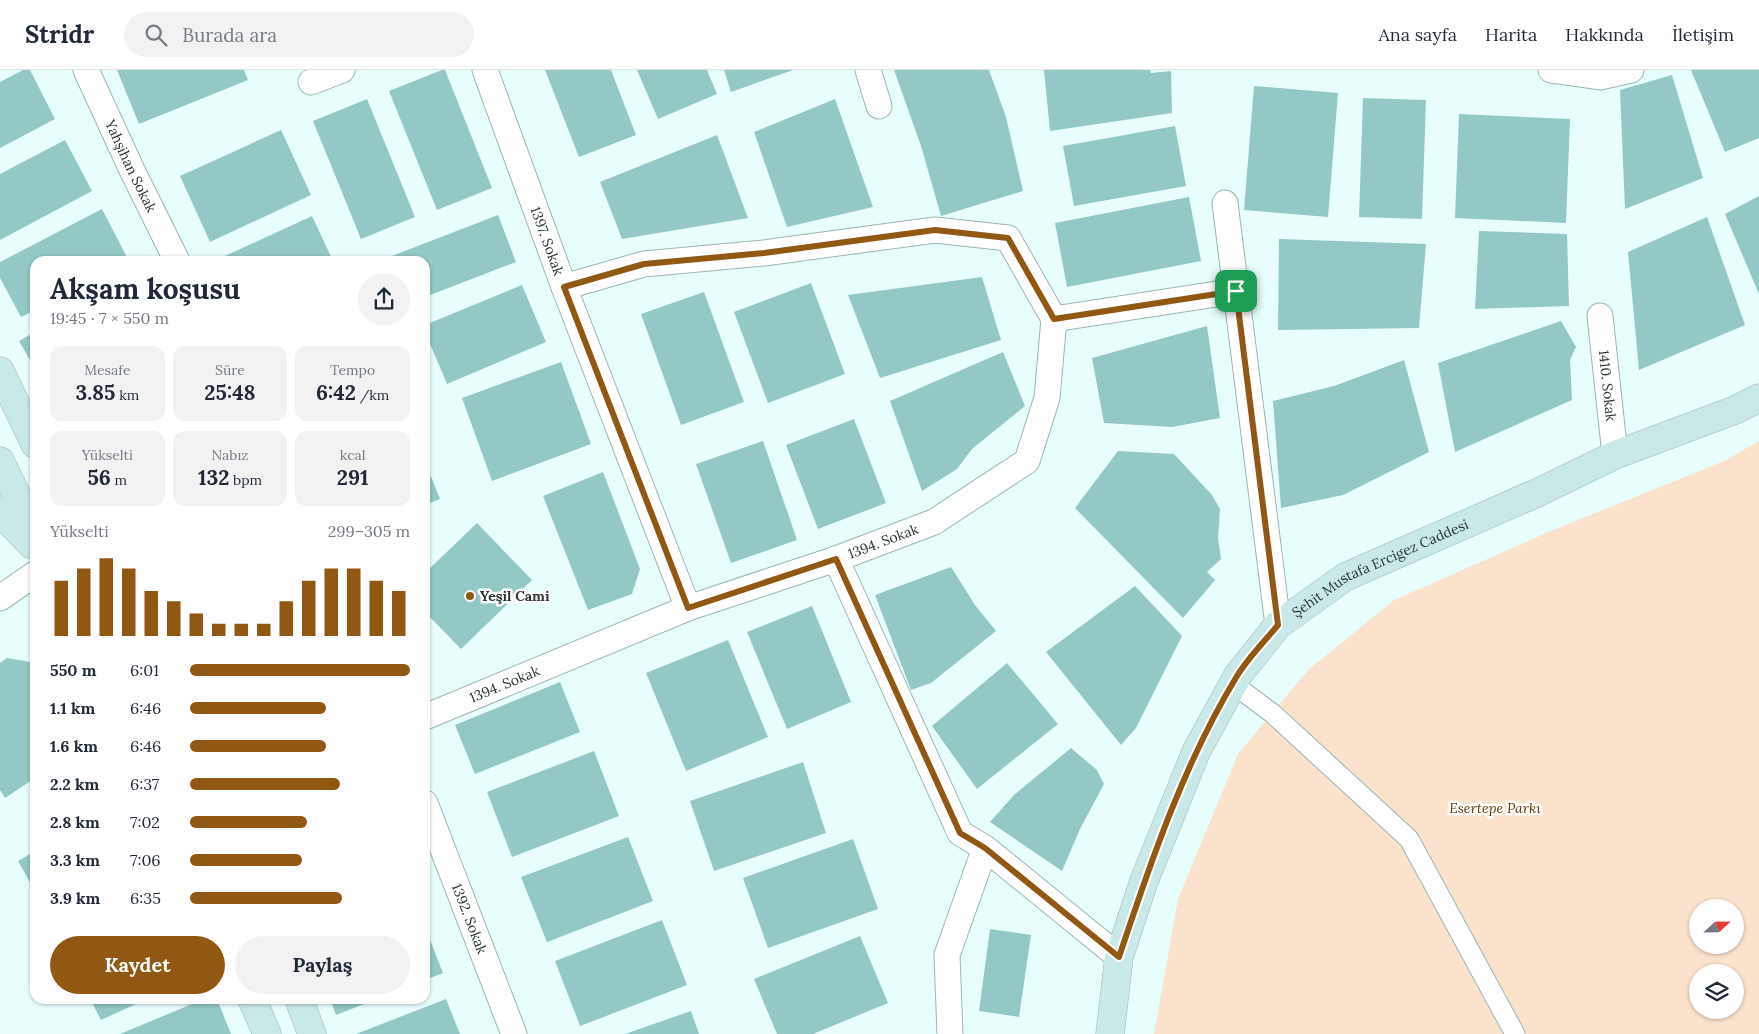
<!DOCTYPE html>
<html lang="tr">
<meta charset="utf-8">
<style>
:root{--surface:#fff;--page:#f2f2f3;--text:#1f2937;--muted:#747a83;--line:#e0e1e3;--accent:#905812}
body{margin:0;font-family:Lora,serif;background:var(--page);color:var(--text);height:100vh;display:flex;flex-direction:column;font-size:19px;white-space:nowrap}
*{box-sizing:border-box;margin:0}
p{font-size:16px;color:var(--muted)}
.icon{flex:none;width:28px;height:28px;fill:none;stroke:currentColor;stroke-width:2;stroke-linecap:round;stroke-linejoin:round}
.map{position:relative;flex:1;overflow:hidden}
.panel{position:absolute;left:30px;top:186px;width:400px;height:748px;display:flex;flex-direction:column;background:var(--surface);border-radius:15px;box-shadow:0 1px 4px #0004}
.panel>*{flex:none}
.needle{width:32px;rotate:68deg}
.buttons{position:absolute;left:1689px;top:829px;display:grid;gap:10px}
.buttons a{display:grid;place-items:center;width:55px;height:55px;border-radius:50%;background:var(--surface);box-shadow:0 1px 4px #0004;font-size:25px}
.pin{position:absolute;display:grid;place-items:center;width:42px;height:42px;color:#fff;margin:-21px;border-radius:10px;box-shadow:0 2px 8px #0006}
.round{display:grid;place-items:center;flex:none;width:52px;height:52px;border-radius:26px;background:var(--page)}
.overview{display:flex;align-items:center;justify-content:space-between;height:85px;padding:0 20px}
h1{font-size:28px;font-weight:700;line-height:38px}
.metrics{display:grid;grid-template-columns:repeat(3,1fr);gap:8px;height:85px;padding:5px 20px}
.metrics div{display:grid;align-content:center;border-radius:12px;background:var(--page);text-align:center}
.metrics b{font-size:21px;font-weight:700}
.metrics small{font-size:14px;font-weight:400}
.metrics p{font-size:14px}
.chart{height:140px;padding:10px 20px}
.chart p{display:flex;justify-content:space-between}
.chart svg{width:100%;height:90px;margin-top:5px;stroke:var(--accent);stroke-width:6}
.cta{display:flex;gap:10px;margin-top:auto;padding:10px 20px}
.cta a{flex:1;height:58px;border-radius:30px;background:var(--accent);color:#fff;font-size:20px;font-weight:700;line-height:58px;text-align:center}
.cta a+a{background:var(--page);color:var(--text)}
ul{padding:0 20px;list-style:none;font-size:16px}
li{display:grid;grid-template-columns:80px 60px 1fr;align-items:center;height:38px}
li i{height:12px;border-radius:6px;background:var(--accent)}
header{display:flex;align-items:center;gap:30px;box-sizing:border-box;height:70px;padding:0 25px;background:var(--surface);border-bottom:1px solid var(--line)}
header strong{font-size:24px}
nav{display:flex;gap:28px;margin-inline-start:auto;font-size:18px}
.search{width:350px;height:45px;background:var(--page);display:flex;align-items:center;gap:12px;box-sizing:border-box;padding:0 18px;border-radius:28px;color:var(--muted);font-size:19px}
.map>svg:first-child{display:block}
.green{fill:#fae2cc;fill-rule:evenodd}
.building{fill:#93c8c5}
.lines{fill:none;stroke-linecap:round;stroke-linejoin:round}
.pedestrian-casing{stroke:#9bb6b4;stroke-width:21}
.minor-casing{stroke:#9bb6b4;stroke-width:27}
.secondary-casing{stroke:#9bb6b4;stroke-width:29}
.pedestrian{stroke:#fff;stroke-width:19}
.minor{stroke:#fff;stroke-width:25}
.secondary{stroke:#c8e9e7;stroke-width:28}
.route-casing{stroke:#fff;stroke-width:10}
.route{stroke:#905812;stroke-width:6}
.poi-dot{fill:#905812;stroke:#fff;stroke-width:2}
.labels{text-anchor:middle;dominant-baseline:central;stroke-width:5;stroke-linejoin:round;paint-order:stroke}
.street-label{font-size:14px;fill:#2b3535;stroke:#fff}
.poi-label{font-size:14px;font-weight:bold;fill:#2b3535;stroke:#fff;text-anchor:start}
.park-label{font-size:14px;font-style:italic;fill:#633904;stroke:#fff}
</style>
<header>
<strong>Stridr</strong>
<div class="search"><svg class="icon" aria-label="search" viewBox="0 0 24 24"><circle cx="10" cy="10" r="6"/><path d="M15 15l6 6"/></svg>Burada ara</div>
<nav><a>Ana sayfa</a><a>Harita</a><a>Hakkında</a><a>İletişim</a></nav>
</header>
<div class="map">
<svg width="1759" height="964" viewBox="0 0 1759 964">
<rect width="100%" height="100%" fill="#e8fefd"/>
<path class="green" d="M1759,371v593h-605l24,-135 60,-145 70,-84 86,-70 159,-70 171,-69zM1698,838h37v37h-37zM1698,902h37v38h-37z"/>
<g class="building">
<polygon points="23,0 30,0 55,49 0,78 0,12"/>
<polygon points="117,0 244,0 248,10 139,54"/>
<polygon points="442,0 445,0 492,118 437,140 389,21"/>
<polygon points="545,0 611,0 636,65 579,87"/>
<polygon points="637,0 707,0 717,24 658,49"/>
<polygon points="724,0 793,0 731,22"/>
<polygon points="894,0 989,0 1006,47 1023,121 941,146 921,76"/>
<polygon points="1044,0 1150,0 1151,3 1171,1 1172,43 1050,61"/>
<polygon points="1691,0 1759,0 1759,68 1725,82"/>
<polygon points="1672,5 1703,108 1625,139 1620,20"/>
<polygon points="1254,16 1338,23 1328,147 1244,140"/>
<polygon points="1363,28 1426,30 1422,149 1359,147"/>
<polygon points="367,29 415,147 361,169 313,51"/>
<polygon points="835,29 873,137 787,157 754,62"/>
<polygon points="1459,44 1570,49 1566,153 1455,148"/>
<polygon points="1175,56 1186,116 1074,136 1063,76"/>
<polygon points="281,60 311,125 210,172 180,106"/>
<polygon points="717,65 748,148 622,169 600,112"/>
<polygon points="65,70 92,121 0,170 0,104"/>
<polygon points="1759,126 1759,224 1725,144"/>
<polygon points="1189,127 1201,191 1067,217 1055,153"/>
<polygon points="102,139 129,191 35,191 35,240 21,247 0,208 0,192"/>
<polygon points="498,145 516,192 425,227 425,191 379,191"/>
<polygon points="312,146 333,191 214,191"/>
<polygon points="1707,147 1745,255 1639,300 1628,182"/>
<polygon points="1479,161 1567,164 1569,236 1475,239"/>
<polygon points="1279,169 1426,174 1419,258 1278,260"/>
<polygon points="982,207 1001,270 880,308 848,225"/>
<polygon points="811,213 845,304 768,333 734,242"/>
<polygon points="522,215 546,272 447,314 425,262 425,255"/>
<polygon points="704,222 744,332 681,355 641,244"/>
<polygon points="1561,251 1576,277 1570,290 1572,330 1455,382 1438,293"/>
<polygon points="1207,256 1220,348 1172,357 1104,353 1092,288"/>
<polygon points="35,262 35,299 19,271"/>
<polygon points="1003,282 1025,336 972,379 957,399 922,421 890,331"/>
<polygon points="1404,290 1429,382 1343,425 1281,438 1273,331 1334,316"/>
<polygon points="561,292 591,374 492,411 462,328"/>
<polygon points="854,349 886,433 818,459 786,375"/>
<polygon points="763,371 797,470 731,493 696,394"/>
<polygon points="1118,381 1174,384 1212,425 1220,439 1218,468 1221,489 1207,502 1215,510 1183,548 1075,438"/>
<polygon points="425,392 440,429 425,435"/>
<polygon points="603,402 640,499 632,524 588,540 543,426"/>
<polygon points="477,453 532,510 461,579 425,542 425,503"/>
<polygon points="951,497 975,535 996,561 931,613 911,620 875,525"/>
<polygon points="1135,516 1182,566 1136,658 1121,675 1046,582"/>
<polygon points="812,536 851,632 787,659 747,562"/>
<polygon points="728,570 768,667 686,701 646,603"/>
<polygon points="7,588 30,592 35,601 35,708 5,728 0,720 0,593"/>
<polygon points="1007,593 1058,654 977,719 932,656"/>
<polygon points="560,612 580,662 475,704 455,655"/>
<polygon points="1071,678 1097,700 1104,714 1080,759 1062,801 990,752 1014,725"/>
<polygon points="594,681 619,746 512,787 487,722"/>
<polygon points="803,692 826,763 714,801 690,731"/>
<polygon points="628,767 653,831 547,872 521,807"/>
<polygon points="853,769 878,839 768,878 743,808"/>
<polygon points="35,781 35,821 18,791"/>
<polygon points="662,850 687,915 580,956 555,891"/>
<polygon points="425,857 443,903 425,910"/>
<polygon points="990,859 1031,865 1019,947 979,941"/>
<polygon points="860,866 888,933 813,964 777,964 754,909"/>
<polygon points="90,929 147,929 101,950"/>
<polygon points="204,929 217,929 231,964 120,964"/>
<polygon points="330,929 377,929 336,945"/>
<polygon points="446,929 460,964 356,964"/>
<polygon points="691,941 699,964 625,964"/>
</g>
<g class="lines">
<defs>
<polyline id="pedestrian" points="1233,614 1272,643 1409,769 1515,964"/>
<g id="minor">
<path id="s1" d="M86,0l45,98 46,93"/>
<path id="s2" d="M485,0l79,217 124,321"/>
<polyline points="868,0 879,36"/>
<polyline points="1551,0 1600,7 1631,0"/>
<polyline points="311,12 342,0"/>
<polyline points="1225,133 1278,555"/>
<polyline points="564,217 644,194 764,183 935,160 1008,168 1054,249"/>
<path id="s3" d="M1600,246l15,139"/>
<polyline points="1054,249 1236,221"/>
<polyline points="836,489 960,763 985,778 947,885 950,964"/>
<polyline points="0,528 35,504"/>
<path id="s4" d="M425,647l263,-109 148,-49 98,-37 93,-61 20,-63 7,-79"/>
<path id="s5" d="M425,733l89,231"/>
<polyline points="985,778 1119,887"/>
</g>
<g id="secondary">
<polyline points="0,301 35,374"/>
<polyline points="0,391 35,463"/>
<polyline points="0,442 32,475"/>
<polyline points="252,929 267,964"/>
<polyline points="299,929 312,964"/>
<path id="s6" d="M1110,964l9,-77 25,-76 52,-129 42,-77 40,-50 67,-48 194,-85 76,-37 120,-45 24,-12"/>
</g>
</defs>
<use href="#pedestrian" class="pedestrian-casing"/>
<use href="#minor" class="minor-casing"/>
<use href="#secondary" class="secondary-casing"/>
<use href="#pedestrian" class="pedestrian"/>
<use href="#minor" class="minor"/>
<use href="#secondary" class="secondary"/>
</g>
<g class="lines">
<defs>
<path id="route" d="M935,160l73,8 46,81 182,-28 42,334c-14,17 -30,33 -41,51 -53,87 -86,185 -118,281l-134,-109 -25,-15 -124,-274 -148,49 -124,-321 80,-23 120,-11z"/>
</defs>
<use href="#route" class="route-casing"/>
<use href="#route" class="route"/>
</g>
<circle class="poi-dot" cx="470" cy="526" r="5"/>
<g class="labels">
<g class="street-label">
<text stroke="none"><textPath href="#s1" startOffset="106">Yahşihan Sokak</textPath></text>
<text stroke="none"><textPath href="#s2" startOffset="182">1397. Sokak</textPath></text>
<text stroke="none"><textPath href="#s3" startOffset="70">1410. Sokak</textPath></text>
<text stroke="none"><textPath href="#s4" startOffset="491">1394. Sokak</textPath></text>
<text stroke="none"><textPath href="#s6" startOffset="566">Şehit Mustafa Ercigez Caddesi</textPath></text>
<text stroke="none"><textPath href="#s4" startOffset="86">1394. Sokak</textPath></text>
<text stroke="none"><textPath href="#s5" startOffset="124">1392. Sokak</textPath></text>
</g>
<g class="poi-label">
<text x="480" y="526">Yeşil Cami</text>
</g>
<g class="park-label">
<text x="1495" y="738">Esertepe Parkı</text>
</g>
</g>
</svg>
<div class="buttons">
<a><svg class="needle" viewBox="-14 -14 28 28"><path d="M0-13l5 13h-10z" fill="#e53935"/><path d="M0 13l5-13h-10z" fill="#747a83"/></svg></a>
<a><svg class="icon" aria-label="layers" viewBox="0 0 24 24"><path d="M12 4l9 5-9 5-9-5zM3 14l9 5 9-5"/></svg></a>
</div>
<div class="pin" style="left:1236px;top:221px;background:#1e9e55"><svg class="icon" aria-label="arrive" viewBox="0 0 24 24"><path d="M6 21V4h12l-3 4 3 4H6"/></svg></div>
<section class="panel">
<div class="overview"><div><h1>Akşam koşusu</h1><p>19:45 · 7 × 550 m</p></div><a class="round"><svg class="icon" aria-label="share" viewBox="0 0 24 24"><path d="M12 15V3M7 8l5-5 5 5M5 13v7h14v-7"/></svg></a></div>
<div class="metrics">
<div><p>Mesafe</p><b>3.85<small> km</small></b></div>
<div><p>Süre</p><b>25:48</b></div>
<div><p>Tempo</p><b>6:42<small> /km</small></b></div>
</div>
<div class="metrics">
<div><p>Yükselti</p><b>56<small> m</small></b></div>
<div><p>Nabız</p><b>132<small> bpm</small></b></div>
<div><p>kcal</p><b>291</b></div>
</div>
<div class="chart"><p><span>Yükselti</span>299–305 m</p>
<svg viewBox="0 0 160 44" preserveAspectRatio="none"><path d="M5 44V17M15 44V11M25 44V6M35 44V11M45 44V22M55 44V27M65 44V33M75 44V38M85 44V38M95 44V38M105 44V27M115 44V17M125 44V11M135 44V11M145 44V17M155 44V22"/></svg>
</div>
<ul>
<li><b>550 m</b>6:01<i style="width:100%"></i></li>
<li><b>1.1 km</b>6:46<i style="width:62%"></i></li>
<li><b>1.6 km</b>6:46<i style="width:62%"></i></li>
<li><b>2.2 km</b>6:37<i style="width:68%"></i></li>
<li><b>2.8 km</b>7:02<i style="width:53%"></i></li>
<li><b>3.3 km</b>7:06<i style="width:51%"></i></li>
<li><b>3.9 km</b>6:35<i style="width:69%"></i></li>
</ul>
<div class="cta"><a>Kaydet</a><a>Paylaş</a></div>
</section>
</div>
